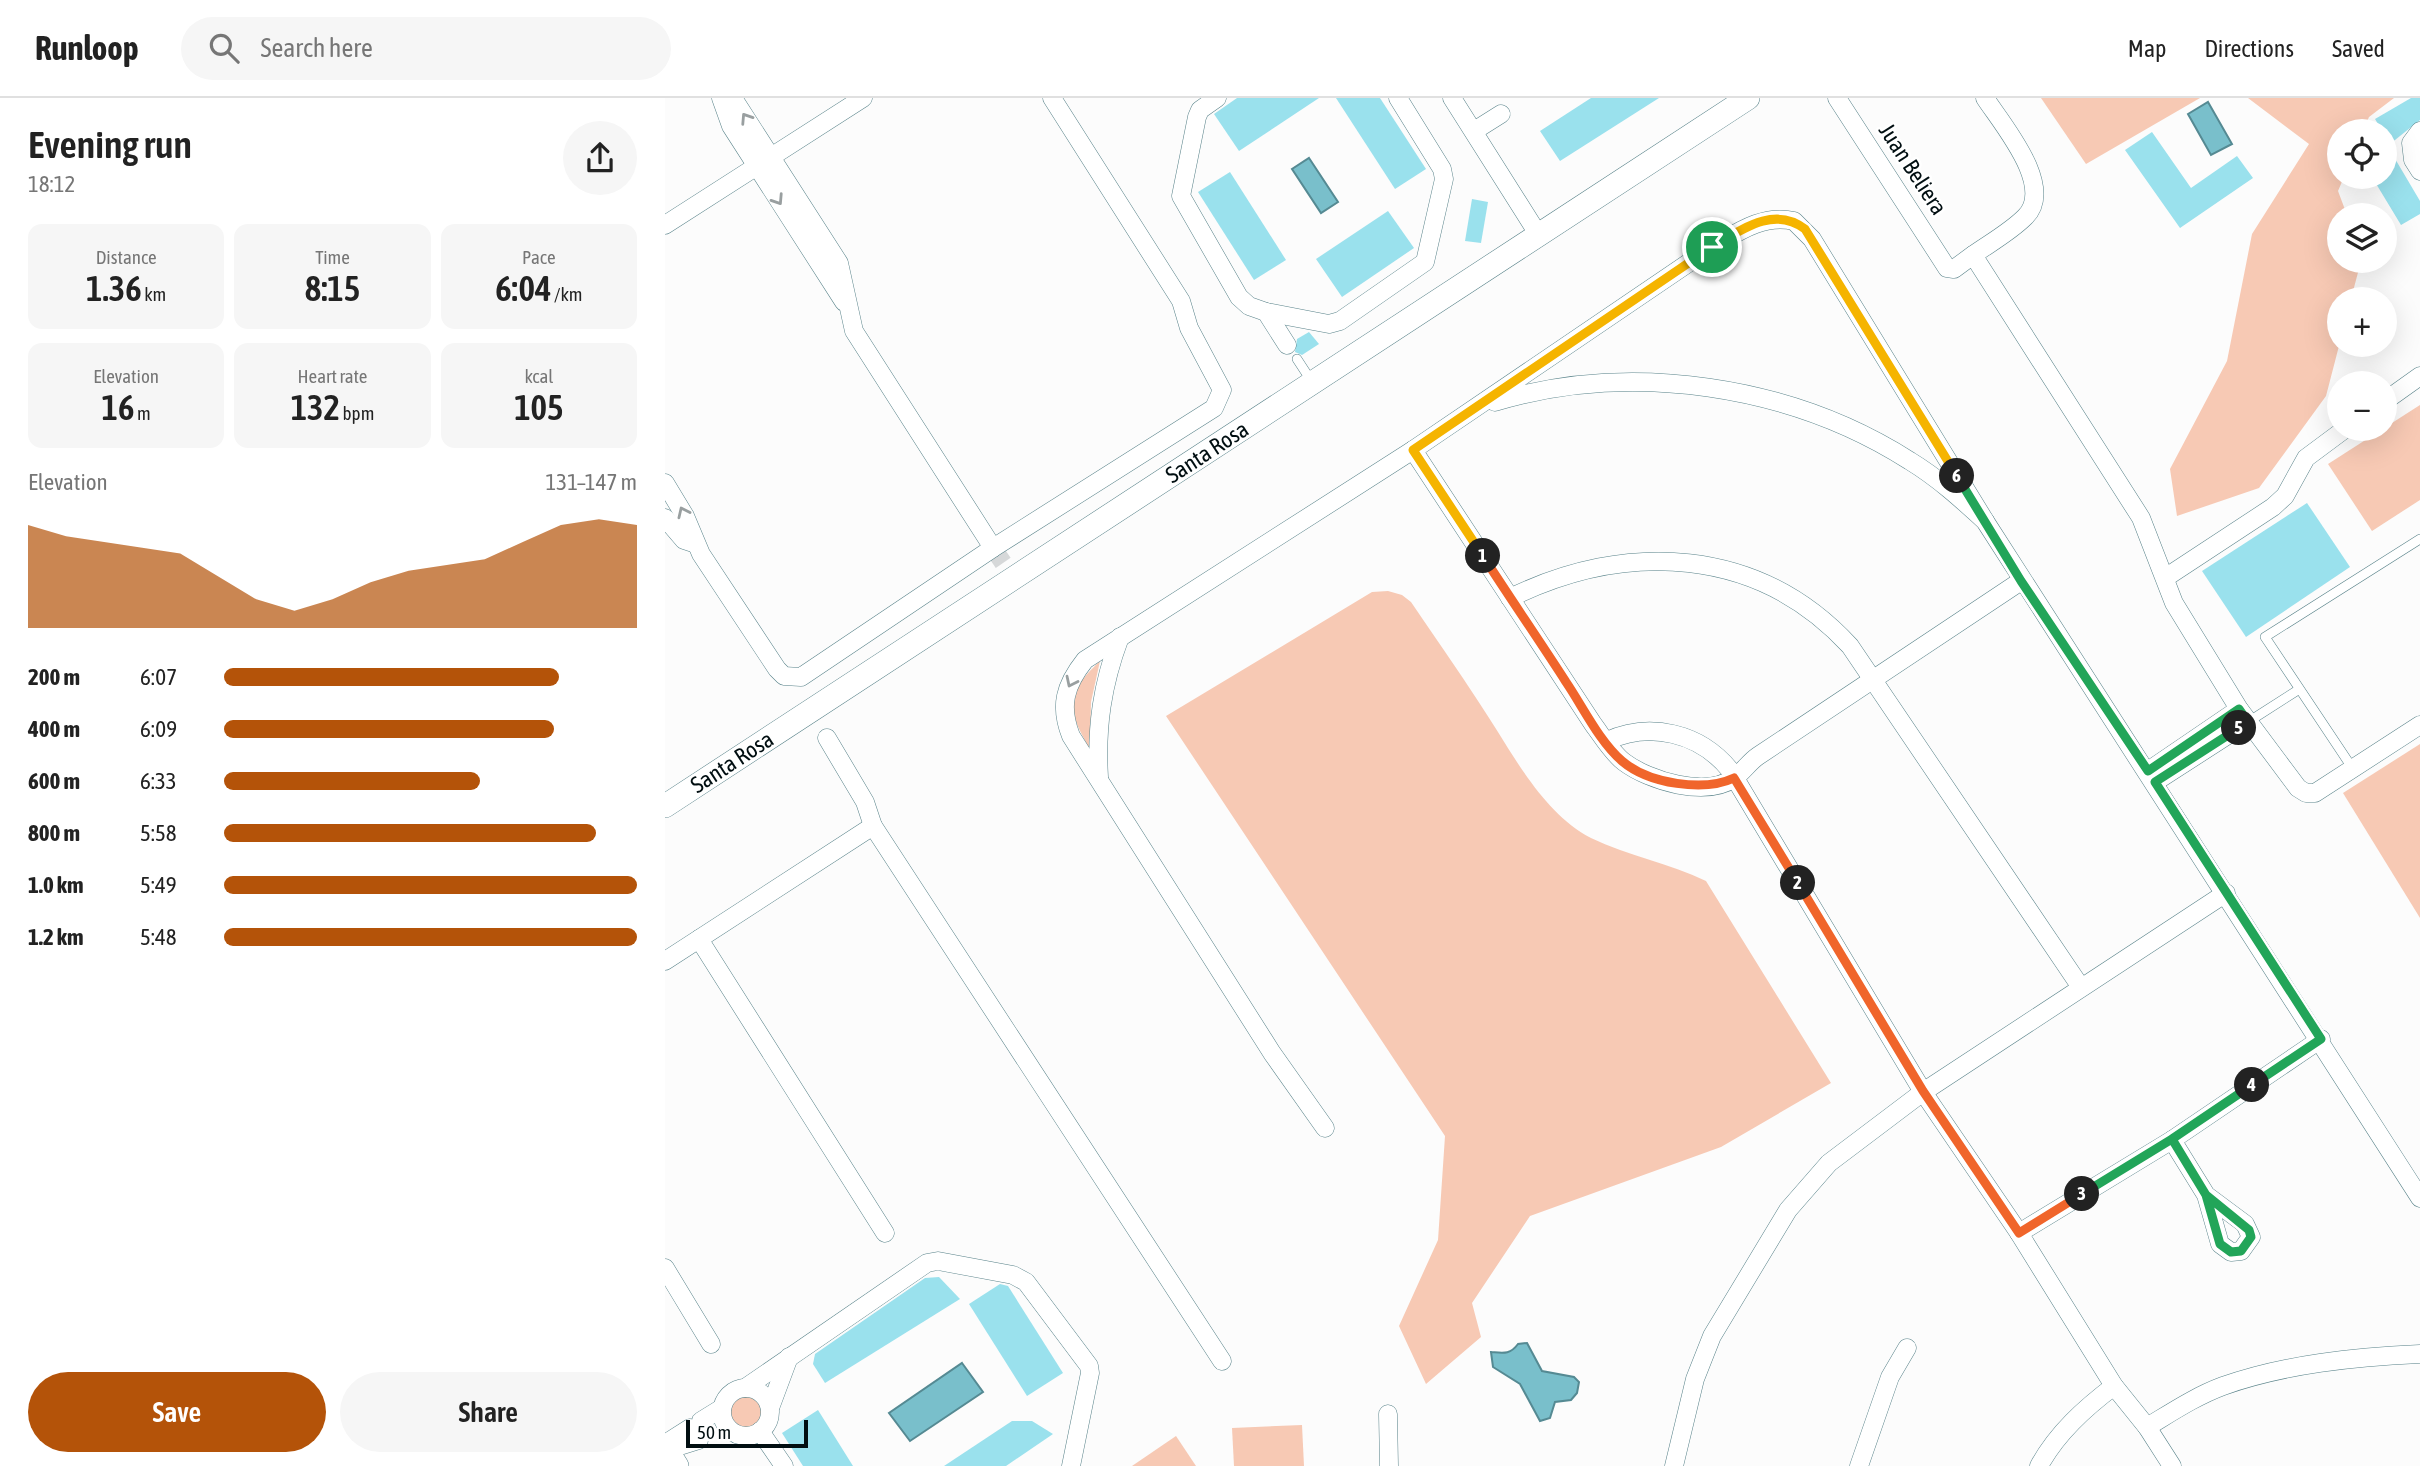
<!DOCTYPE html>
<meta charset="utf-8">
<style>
:root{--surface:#fff;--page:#f6f6f6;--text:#222;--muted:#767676;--line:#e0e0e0;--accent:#b45309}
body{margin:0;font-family:"Asap Condensed",sans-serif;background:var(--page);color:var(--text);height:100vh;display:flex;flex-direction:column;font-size:26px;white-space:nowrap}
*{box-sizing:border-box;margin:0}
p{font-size:23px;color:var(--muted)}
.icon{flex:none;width:38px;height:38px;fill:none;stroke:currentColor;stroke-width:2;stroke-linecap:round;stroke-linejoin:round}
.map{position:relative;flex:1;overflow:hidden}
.drawer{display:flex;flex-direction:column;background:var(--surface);width:665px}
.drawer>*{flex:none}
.controls{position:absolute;left:1662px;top:21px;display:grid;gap:14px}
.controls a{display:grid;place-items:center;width:70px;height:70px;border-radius:50%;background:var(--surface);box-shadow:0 7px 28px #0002;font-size:35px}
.scale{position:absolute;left:21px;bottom:18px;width:122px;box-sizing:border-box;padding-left:7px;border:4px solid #010e11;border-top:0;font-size:19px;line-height:24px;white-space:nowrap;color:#010e11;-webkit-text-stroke:5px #fff;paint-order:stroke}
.pin{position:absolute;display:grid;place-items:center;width:60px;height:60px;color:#fff;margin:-30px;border:4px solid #fff;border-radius:50%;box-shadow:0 2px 7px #0007}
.km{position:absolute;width:35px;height:35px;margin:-18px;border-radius:50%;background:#222;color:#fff;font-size:19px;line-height:35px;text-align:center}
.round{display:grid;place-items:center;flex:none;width:74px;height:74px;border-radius:37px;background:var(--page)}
.headline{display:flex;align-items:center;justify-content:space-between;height:119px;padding:0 28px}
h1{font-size:38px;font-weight:600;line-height:52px}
.stats{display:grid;grid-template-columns:repeat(3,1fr);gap:10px;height:119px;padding:7px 28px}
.stats div{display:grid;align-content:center;border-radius:14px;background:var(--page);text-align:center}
.stats b{font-size:35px;font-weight:600}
.stats small{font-size:19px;font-weight:400}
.stats p{font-size:19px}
.chart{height:196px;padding:14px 28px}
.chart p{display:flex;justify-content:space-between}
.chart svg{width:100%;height:126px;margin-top:7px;fill:var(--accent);opacity:.7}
.button{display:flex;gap:14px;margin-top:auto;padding:14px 28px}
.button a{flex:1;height:80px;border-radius:42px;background:var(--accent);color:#fff;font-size:28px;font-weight:600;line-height:80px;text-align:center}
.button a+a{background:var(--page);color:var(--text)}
ul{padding:0 28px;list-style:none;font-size:23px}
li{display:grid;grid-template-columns:112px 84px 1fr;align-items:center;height:52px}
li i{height:18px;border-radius:9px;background:var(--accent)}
header{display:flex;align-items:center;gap:42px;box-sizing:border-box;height:98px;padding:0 35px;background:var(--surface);border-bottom:2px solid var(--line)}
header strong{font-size:33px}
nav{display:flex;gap:38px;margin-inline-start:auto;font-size:24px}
.search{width:490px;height:63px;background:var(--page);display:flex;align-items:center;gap:18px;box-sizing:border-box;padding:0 24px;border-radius:38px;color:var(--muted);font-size:26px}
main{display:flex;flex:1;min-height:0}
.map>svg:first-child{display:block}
.green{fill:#f7c9b4}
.water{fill:#79bfcb;stroke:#558a93;stroke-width:2}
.building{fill:#9ae1ed}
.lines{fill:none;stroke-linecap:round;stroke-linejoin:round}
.street-tunnel{stroke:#d6d8d9;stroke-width:18;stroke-dasharray:18 9;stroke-linecap:butt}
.lane-casing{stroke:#59838a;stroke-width:10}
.street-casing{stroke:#59838a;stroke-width:19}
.secondary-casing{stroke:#59838a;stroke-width:24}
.lane{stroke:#fff;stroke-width:9}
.street{stroke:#fff;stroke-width:18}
.secondary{stroke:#fff;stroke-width:23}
.oneway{stroke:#999fa0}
.split-1-casing{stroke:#fff;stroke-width:14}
.split-2-casing{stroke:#fff;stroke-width:14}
.split-3-casing{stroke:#fff;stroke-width:14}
.split-4-casing{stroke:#fff;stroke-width:14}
.split-5-casing{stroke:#fff;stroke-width:14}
.split-6-casing{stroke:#fff;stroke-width:14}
.split-7-casing{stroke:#fff;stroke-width:14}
.split-1{stroke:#f5b400;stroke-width:9}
.split-2{stroke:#f0652b;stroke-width:9}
.split-3{stroke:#f0652b;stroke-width:9}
.split-4{stroke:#22a559;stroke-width:9}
.split-5{stroke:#22a559;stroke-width:9}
.split-6{stroke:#22a559;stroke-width:9}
.split-7{stroke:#f5b400;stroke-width:9}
.labels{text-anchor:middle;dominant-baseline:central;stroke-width:5;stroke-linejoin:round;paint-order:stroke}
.street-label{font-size:23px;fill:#010e11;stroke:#fff}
</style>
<header>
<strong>Runloop</strong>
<div class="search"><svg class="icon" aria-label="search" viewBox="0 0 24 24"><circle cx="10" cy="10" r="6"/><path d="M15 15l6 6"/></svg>Search here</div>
<nav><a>Map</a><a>Directions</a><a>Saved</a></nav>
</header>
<main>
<section class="drawer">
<div class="headline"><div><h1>Evening run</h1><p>18:12</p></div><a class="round"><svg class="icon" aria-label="share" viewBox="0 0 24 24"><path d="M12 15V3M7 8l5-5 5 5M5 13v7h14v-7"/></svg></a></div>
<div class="stats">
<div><p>Distance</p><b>1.36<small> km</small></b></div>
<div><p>Time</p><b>8:15</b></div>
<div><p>Pace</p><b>6:04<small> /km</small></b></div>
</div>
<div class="stats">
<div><p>Elevation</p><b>16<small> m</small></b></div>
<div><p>Heart rate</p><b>132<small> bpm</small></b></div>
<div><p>kcal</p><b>105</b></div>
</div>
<div class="chart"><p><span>Elevation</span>131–147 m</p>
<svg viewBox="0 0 160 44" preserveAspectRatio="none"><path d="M0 44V8L10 12L20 14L30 16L40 18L50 26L60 34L70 38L80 34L90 28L100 24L110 22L120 20L130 14L140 8L150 6L160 8V44z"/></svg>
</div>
<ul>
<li><b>200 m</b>6:07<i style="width:81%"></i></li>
<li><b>400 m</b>6:09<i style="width:80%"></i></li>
<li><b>600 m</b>6:33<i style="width:62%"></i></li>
<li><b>800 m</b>5:58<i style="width:90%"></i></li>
<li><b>1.0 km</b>5:49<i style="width:100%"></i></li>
<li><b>1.2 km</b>5:48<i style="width:100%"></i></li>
</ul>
<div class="button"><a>Save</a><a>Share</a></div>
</section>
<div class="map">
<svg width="1755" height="1368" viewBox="0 0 1755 1368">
<rect width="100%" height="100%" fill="#fcfcfc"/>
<g class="green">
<polygon points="1376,0 1535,0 1421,66"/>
<polygon points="1583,0 1729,0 1704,19 1698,33 1675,33 1675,79 1679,79 1673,93 1682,117 1675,117 1675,163 1696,163 1686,201 1675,201 1675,244 1661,298 1594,390 1512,418 1505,371 1562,263 1587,136 1644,46"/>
<polygon points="1755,307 1755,402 1707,433 1663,366"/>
<path d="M723,493l14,4 9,7c23,34 47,68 69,102 31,46 60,107 111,134 37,18 78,25 115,43l125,202 -110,64 -191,69 -58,87 9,34 -55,47 -27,-58 39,-86 7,-104 -279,-420 206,-124z"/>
<path d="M435,563l-9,41 -1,47c-24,-42 -26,-54 10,-88z"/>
<polygon points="1755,646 1755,820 1678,695"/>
<circle cx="82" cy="1314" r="17"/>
<polygon points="637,1327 639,1368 569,1368 567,1330"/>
<polygon points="511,1338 531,1368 467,1368"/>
</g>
<g class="water">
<polygon points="1543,4 1567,46 1546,57 1523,16"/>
<polygon points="644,60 673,104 656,115 627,71"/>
<path d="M862,1245l15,28 32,6 5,5 -2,11 -6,7 -16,2 -5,16 -10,3 -20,-37 -27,-17 -2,-15c12,1 19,3 27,-8z"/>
<polygon points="297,1265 318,1294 245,1343 224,1315"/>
</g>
<g class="building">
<polygon points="572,0 654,0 574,53 549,16"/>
<polygon points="671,0 715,0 761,71 730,91"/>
<polygon points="926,0 994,0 895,63 875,33"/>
<polygon points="1746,0 1755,0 1755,22 1725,46 1710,21"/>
<polygon points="1487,34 1526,90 1572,58 1588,80 1515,130 1460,52"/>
<polygon points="1729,59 1755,103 1755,116 1736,127 1707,79 1720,79 1720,64"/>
<polygon points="565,74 621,162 589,182 533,94"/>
<polygon points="807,101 823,104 816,145 800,143"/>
<polygon points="723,113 749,150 677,199 651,161"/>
<polygon points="644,234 654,246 637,257 630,254 632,241"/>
<polygon points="1642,405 1685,469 1581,539 1537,473"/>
<polygon points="274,1179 295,1201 160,1285 148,1266 150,1256 260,1180"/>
<polygon points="335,1186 343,1188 398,1275 362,1298 304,1206"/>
<polygon points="153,1312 188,1368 138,1368 117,1335"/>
<polygon points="347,1323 367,1323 388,1336 341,1368 279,1368"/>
</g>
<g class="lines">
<polyline class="street-tunnel" points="328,450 339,466"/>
<defs>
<g id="lane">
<polyline points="632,261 647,284"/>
<polyline points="1583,624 1633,592"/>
<polyline points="1688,671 1600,539 1755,441"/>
</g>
<g id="street">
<polyline points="56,0 66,28 179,204"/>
<polyline points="68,0 174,165 189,233 328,450"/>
<polyline points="552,0 535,12 532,19 516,98 574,199 584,208 601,214 622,247"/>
<polyline points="787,0 873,136"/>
<polyline points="1172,0 1282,170 1289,171 1308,157 1476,420 1509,505 1574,611 1633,690 1641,695 1650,695 1755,627"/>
<polyline points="809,33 836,16"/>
<polyline points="1755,33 1746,45 1748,62 1755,73"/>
<polyline points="0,127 198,0"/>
<path d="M1308,157c17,-12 37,-23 52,-38 31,-30 -23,-93 -40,-119"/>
<polyline points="601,214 664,226 675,223 760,164 779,81 777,71 733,0"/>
<polyline points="1720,303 1755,278"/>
<path d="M830,304c136,-41 296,-17 415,59 28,17 51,38 75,60l435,677"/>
<path d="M748,352l180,274c9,12 19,29 31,38 25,19 82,36 110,16 9,-6 15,-16 24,-22l263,-175"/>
<polyline points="0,385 20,418 36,456 112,571 119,578 136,579 328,450 549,310 557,292 524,230 516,203 387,0"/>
<polyline points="0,420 19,442 31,446"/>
<polyline points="1500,480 1608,409 1620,398 1641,360 1680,331"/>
<path d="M845,500c116,-57 248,-52 340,48l230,340"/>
<polyline points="162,640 200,704 208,728 557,1263"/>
<path d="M942,643c43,-20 93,-8 123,29l193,322 96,141 95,153 33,41 25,39"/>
<polyline points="1483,673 1574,611"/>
<path d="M434,679c-3,-50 3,-92 21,-140"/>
<polyline points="1490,684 1583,624"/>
<polyline points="34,841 220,1135"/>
<polyline points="0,863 208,728"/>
<path d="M660,1030l-53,-75 -201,-317c-12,-30 -6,-51 14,-76l328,-210 299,-203c26,-15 51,-33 82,-26l18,18 173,282"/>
<polyline points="1507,1042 1541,1097 1555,1146 1566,1154 1576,1153 1586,1139 1580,1126 1541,1097"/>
<polyline points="1354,1135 1507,1042 1656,941"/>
<polyline points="0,1170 46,1246"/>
<polyline points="80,1290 262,1165 273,1163 348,1177 361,1184 424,1268 425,1275 406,1368"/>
<circle cx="81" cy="1314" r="24"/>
<polyline points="105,1310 124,1259"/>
<polyline points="723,1316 724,1368"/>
<polyline points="36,1323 57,1310"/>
<path d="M1482,1329c25,-15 49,-31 76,-41 62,-22 132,-29 197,-32"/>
<polyline points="95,1333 119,1368"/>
<polyline points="0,1346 25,1330"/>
<polyline points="2,1352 34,1342"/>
<polyline points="1009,1368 1030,1281 1047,1238 1123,1112 1164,1065 1258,994 1561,795"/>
<polyline points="1194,1368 1225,1279 1242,1250"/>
<path d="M1374,1368c18,-33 46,-58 75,-80"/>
</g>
<g id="secondary">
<polyline points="0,708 1083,0"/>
<polyline points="0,1349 12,1368"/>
</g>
</defs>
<use href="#lane" class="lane-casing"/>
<use href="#street" class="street-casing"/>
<use href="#secondary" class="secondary-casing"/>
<use href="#lane" class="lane"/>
<use href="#street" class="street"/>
<use href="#secondary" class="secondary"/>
</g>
<defs><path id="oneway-chevron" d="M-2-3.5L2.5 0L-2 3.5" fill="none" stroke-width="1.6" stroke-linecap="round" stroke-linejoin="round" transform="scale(1.75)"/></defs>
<g class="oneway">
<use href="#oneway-chevron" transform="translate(81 20) rotate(-123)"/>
<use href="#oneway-chevron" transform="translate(113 102) rotate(57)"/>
<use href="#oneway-chevron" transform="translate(18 414) rotate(-115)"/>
<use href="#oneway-chevron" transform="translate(406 584) rotate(116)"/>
</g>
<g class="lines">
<defs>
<polyline id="split-1" points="818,458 748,352 1047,149"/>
<path id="split-2" d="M818,458c27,42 56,84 83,126 17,25 33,59 56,79 27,23 82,31 112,17l64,105"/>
<polyline id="split-3" points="1133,785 1258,993 1354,1135 1417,1096"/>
<polyline id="split-4" points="1417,1096 1507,1041 1541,1097 1555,1146 1566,1154 1576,1153 1586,1139 1584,1132 1541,1097 1507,1041 1587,987"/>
<polyline id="split-5" points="1574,630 1490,684 1656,941 1587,987"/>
<polyline id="split-6" points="1292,378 1356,483 1483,673 1574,611 1583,624 1574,630"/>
<path id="split-7" d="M1047,149c29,-17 62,-42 93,-18l152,247"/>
</defs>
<use href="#split-1" class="split-1-casing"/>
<use href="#split-2" class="split-2-casing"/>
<use href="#split-3" class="split-3-casing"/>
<use href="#split-4" class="split-4-casing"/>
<use href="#split-5" class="split-5-casing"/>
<use href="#split-6" class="split-6-casing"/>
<use href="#split-7" class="split-7-casing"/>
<use href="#split-1" class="split-1"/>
<use href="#split-2" class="split-2"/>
<use href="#split-3" class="split-3"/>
<use href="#split-4" class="split-4"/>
<use href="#split-5" class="split-5"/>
<use href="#split-6" class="split-6"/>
<use href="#split-7" class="split-7"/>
</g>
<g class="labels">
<g class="street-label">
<text transform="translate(1248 71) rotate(57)">Juan Beliera</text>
<text transform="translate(542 354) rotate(-33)">Santa Rosa</text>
<text transform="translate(67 664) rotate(-33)">Santa Rosa</text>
</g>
</g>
</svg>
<div class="controls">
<a><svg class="icon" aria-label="locate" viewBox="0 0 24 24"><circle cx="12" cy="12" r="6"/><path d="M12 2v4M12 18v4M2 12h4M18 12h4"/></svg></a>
<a><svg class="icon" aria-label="layers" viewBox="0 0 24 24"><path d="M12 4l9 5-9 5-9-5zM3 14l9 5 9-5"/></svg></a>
<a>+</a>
<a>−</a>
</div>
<div class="scale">50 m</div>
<div class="pin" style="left:1047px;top:149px;background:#1e9e55"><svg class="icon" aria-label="arrive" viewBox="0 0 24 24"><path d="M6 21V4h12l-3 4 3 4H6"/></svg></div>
<b class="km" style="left:818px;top:458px">1</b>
<b class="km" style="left:1133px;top:785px">2</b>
<b class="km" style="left:1417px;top:1096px">3</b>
<b class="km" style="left:1587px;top:987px">4</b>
<b class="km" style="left:1574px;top:630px">5</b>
<b class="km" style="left:1292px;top:378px">6</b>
</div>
</main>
